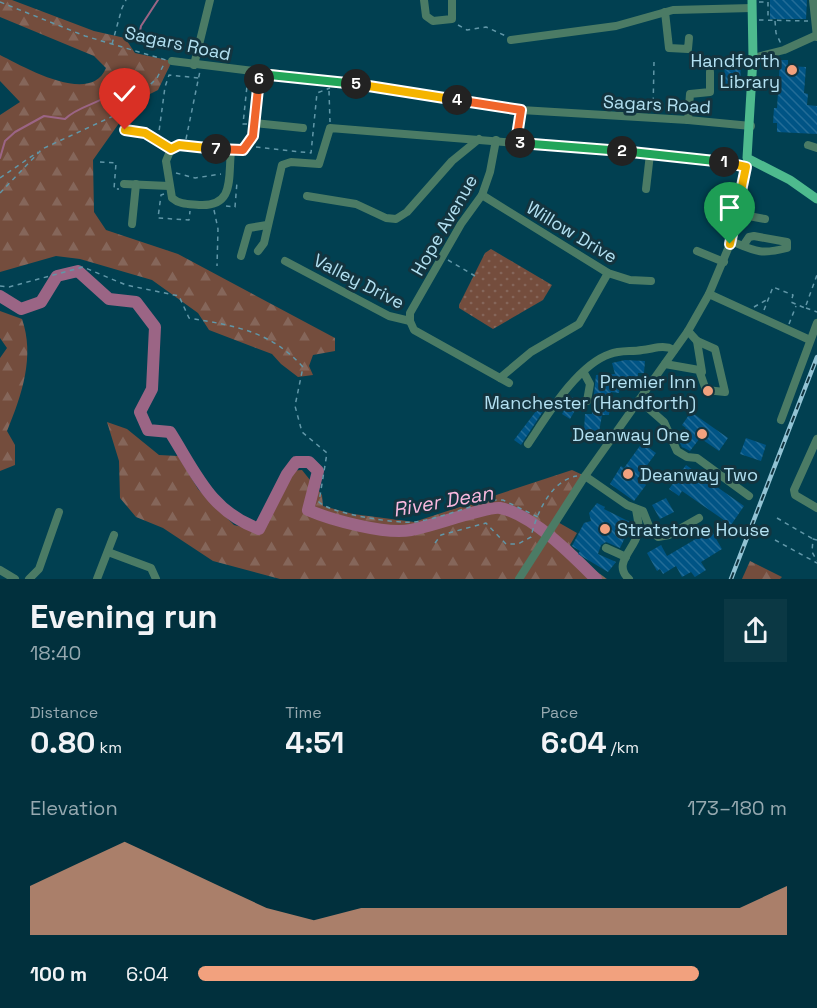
<!DOCTYPE html>
<meta charset="utf-8">
<style>
:root{--surface:#01303d;--page:#0b3844;--text:#f1f3f6;--muted:#96a9b0;--accent:#f2a17e}
body{margin:0;font-family:"Space Grotesk",sans-serif;background:var(--page);color:var(--text);height:100vh;display:flex;flex-direction:column;font-size:22px;white-space:nowrap}
*{box-sizing:border-box;margin:0}
p{font-size:20px;color:var(--muted)}
.icon{flex:none;width:33px;height:33px;fill:none;stroke:currentColor;stroke-width:2;stroke-linecap:round;stroke-linejoin:round}
.map{position:relative;height:579px;overflow:hidden}
.panel{display:flex;flex-direction:column;background:var(--surface);flex:1}
.panel>*{flex:none}
.pin{position:absolute;display:grid;place-items:center;width:51px;height:51px;color:#fff;margin:-62px -26px;border-radius:50% 50% 50% 0;rotate:-45deg;box-shadow:0 0 6px #0007}
.pin .icon{rotate:45deg}
.km{position:absolute;width:30px;height:30px;margin:-15px;border-radius:50%;background:#222;color:#fff;font-size:16px;line-height:30px;text-align:center}
.round{display:grid;place-items:center;flex:none;width:63px;height:63px;border-radius:0px;background:var(--page)}
.summary{display:flex;align-items:center;justify-content:space-between;height:102px;padding:0 30px}
h1{font-size:33px;font-weight:800;line-height:45px}
.metrics{display:grid;grid-template-columns:repeat(3,1fr);gap:9px;height:102px;padding:6px 30px}
.metrics div{display:grid;align-content:center}
.metrics b{font-size:30px;font-weight:800}
.metrics small{font-size:16px;font-weight:400}
.metrics p{font-size:16px}
.chart{height:168px;padding:12px 30px}
.chart p{display:flex;justify-content:space-between}
.chart svg{width:100%;height:108px;margin-top:6px;fill:var(--accent);opacity:.7}
ul{padding:0 30px;list-style:none;font-size:20px}
li{display:grid;grid-template-columns:96px 72px 1fr;align-items:center;height:45px}
li i{height:15px;border-radius:8px;background:var(--accent)}
.map>svg:first-child{display:block}
.grass{fill:url(#grass-dots)}
.forest{fill:url(#forest-firs)}
.lines{fill:none;stroke-linecap:round;stroke-linejoin:round}
.stream{stroke:#9b6585;stroke-width:2}
.river{stroke:#9b6585;stroke-width:12}
.building{fill:url(#building-back-hatch)}
.path{stroke:#6197a8;stroke-width:1.5;stroke-dasharray:4.5 4.5;stroke-linecap:butt}
.minor{stroke:#4b7b65;stroke-width:8}
.major{stroke:#4eba8e;stroke-width:9}
.rail-casing{stroke:#92c3d4;stroke-width:4.5}
.rail{stroke:#13343f;stroke-width:2;stroke-dasharray:7;stroke-linecap:butt}
.split-1-casing{stroke:#fff;stroke-width:12}
.split-2-casing{stroke:#fff;stroke-width:12}
.split-3-casing{stroke:#fff;stroke-width:12}
.split-4-casing{stroke:#fff;stroke-width:12}
.split-5-casing{stroke:#fff;stroke-width:12}
.split-6-casing{stroke:#fff;stroke-width:12}
.split-7-casing{stroke:#fff;stroke-width:12}
.split-8-casing{stroke:#fff;stroke-width:12}
.split-1{stroke:#f5b400;stroke-width:8}
.split-2{stroke:#22a559;stroke-width:8}
.split-3{stroke:#22a559;stroke-width:8}
.split-4{stroke:#f0652b;stroke-width:8}
.split-5{stroke:#f5b400;stroke-width:8}
.split-6{stroke:#22a559;stroke-width:8}
.split-7{stroke:#f0652b;stroke-width:8}
.split-8{stroke:#f5b400;stroke-width:8}
.poi-dot{fill:#f2a17e;stroke:#13343f;stroke-width:2}
.labels{text-anchor:middle;dominant-baseline:central;stroke-width:6;stroke-linejoin:round;paint-order:stroke}
.street-label{font-size:18px;fill:#b3e1f2;stroke:#13343f}
.poi-label{font-size:18px;fill:#b3e1f2;stroke:#13343f;text-anchor:end}
.water-label{font-size:20px;font-style:italic;fill:#fab9df;stroke:#13343f}
</style>
<div class="map">
<svg width="817" height="579" viewBox="0 0 817 579">
<defs>
<pattern id="grass-dots" width="8" height="8" patternUnits="userSpaceOnUse" patternTransform="scale(1.5)"><rect width="8" height="8" fill="#744d3d"/><path d="M2 2h.1M6 6h.1" fill="none" stroke="#85665a" stroke-width="1.8" stroke-linecap="round"/></pattern>
<pattern id="forest-firs" width="22" height="20" patternUnits="userSpaceOnUse" patternTransform="scale(1.5)"><rect width="22" height="20" fill="#744d3d"/><path d="M5 1l3.5 6h-7zM16 11l3.5 6h-7z" fill="#85665a"/></pattern>
<pattern id="building-back-hatch" width="6" height="6" patternUnits="userSpaceOnUse" patternTransform="scale(1.5)"><rect width="6" height="6" fill="#005485"/><path d="M-1 5l2 2M0 0l6 6M5-1l2 2" fill="none" stroke="#236c97"/></pattern>
</defs>
<rect width="100%" height="100%" fill="#014051"/>
<polygon class="grass" points="491,249 552,285 543,300 493,329 459,308 459,305 485,253"/>
<g class="forest">
<path d="M0,0h12l82,31 31,7 10,15 37,8 -14,29 -24,12 -41,58 1,52 12,18 72,24 157,84v13l-22,4 -4,11 4,9 -15,2 -17,-13 -9,-10 -63,-24 -11,-17 -46,-33 -72,-21 -24,-3 -56,16v-157l20,-13 -20,-21v-26c24,12 91,51 106,13l-12,-12 -94,-39z"/>
<path d="M0,311l22,8c13,37 0,76 -15,112l8,14v20l-15,6v-113l7,-10 -7,-10z"/>
<polygon points="107,422 127,429 159,455 178,456 198,489 234,525 263,532 288,471 302,470 322,495 323,506 353,514 414,522 572,470 585,476 556,521 577,533 570,545 585,563 607,579 523,579 520,572 515,579 280,579 213,561 163,528 136,517 120,498 119,461"/>
<polygon points="750,561 782,577 780,579 742,579"/>
</g>
<g class="lines">
<g class="stream">
<polyline points="138,41 141,26 158,0"/>
<path d="M0,158l5,-17 10,-9 29,-16 21,3c18,-18 48,-14 58,-43"/>
</g>
<path class="river" d="M0,296l21,13 20,-7 16,-26 21,-5 31,28 27,3 19,25 -3,62 -12,23 8,18 22,2c26,41 40,79 89,97l28,-55 9,-12h13l9,9 -10,39c23,10 78,25 103,20 18,-3 77,-24 89,-22 32,6 73,48 96,71"/>
</g>
<g class="building">
<polygon points="770,0 807,0 806,19 770,19"/>
<polygon points="725,59 741,60 740,85 724,84"/>
<polygon points="780,60 788,60 788,66 806,67 804,93 808,94 807,105 817,106 817,134 777,132 777,123 773,123 774,108 777,108"/>
<polygon points="625,360 645,361 644,373 638,373 638,378 630,378 631,384 620,385 619,393 611,392 609,415 602,415 599,432 584,431 585,414 592,414 596,375 615,374 612,363"/>
<polygon points="572,397 580,402 570,419 562,414"/>
<polygon points="543,402 547,405 521,445 514,440"/>
<polygon points="691,412 728,438 719,451 700,438 690,451 682,447 678,439 686,428 682,425"/>
<polygon points="746,438 766,445 761,461 740,454"/>
<polygon points="642,443 656,453 637,479 646,485 634,501 610,484 621,466 624,468"/>
<polygon points="686,465 744,506 731,525 682,491 679,496 669,489"/>
<polygon points="666,498 674,512 660,519 652,505"/>
<polygon points="597,503 605,507 604,509 632,523 620,548 606,542 601,545 598,554 616,562 608,572 578,554 580,551 572,546 584,523 591,521 589,513"/>
<polygon points="711,530 722,549 701,562 706,570 695,577 691,572 682,577 676,566 663,574 660,569 657,571 647,553 661,545 667,556"/>
</g>
<g class="lines">
<g class="path">
<polyline points="0,2 85,36 166,60"/>
<polyline points="759,2 768,2 768,19"/>
<polyline points="759,20 808,21"/>
<polyline points="775,21 776,33 781,44"/>
<polyline points="458,25 467,30 486,27 506,36"/>
<polyline points="112,44 122,8 126,0"/>
<polyline points="329,91 330,122"/>
<polyline points="653,111 654,62"/>
<polyline points="247,124 243,124 247,86 250,86"/>
<polyline points="125,130 145,133 166,144"/>
<polyline points="158,139 165,87 169,75 199,78"/>
<polyline points="186,139 200,71"/>
<polyline points="256,147 311,153 317,93 330,88"/>
<polyline points="100,162 116,163 114,189 119,189"/>
<polyline points="176,173 195,178 221,174"/>
<polyline points="0,178 38,152"/>
<polyline points="0,193 42,149 122,112 157,78 165,62"/>
<polyline points="164,194 161,195 158,218 189,220 190,211"/>
<polyline points="226,206 235,207 237,182"/>
<polyline points="214,210 218,229 217,266"/>
<polyline points="448,260 475,276"/>
<path d="M0,286l9,1 74,-20 43,18 53,11 10,22c47,8 81,13 114,49l-8,39 7,26 25,21 -8,49c12,12 78,22 96,20 26,-4 52,-15 78,-22h10l35,17"/>
<polyline points="754,307 768,299"/>
<polyline points="806,308 817,312"/>
<polyline points="764,310 773,287 793,295 791,302 805,308 817,275"/>
<polyline points="789,324 796,306"/>
<polyline points="777,518 813,539"/>
<polyline points="775,540 817,563"/>
<polyline points="817,540 813,539 812,552 817,561"/>
<path d="M435,543l6,-8 45,-12 20,21h12l13,-7c5,-23 20,-57 46,-61"/>
</g>
<g class="minor">
<polyline points="424,0 426,16 433,21 452,19 452,0"/>
<polyline points="813,0 817,37"/>
<polyline points="665,12 669,48 688,49 689,38"/>
<polyline points="511,40 616,26 673,10 752,8"/>
<polyline points="753,58 784,50 817,35"/>
<polyline points="172,61 334,81 521,110 688,120 751,126"/>
<polyline points="194,65 210,0"/>
<polyline points="688,120 690,94 710,92 710,72"/>
<polyline points="254,123 303,128"/>
<polyline points="516,142 521,110"/>
<polyline points="808,145 817,148"/>
<path d="M231,151l-52,-6 -8,4 -5,12 6,37c8,7 17,6 27,7 36,2 29,-27 32,-54l12,-1 9,-9 8,-67"/>
<polyline points="124,184 169,186"/>
<polyline points="646,189 650,154"/>
<polyline points="482,195 608,273 630,280 651,281"/>
<polyline points="307,196 356,204 386,218 396,219 407,212 452,161 479,139"/>
<polyline points="738,214 765,219"/>
<polyline points="132,224 136,184"/>
<path d="M731,241c24,10 29,14 56,7v-6l-33,-6 -5,1 -6,9"/>
<polyline points="258,251 264,243 282,165 291,162 319,164 330,128 688,157 746,167"/>
<polyline points="697,251 724,262"/>
<polyline points="241,256 249,228 267,225"/>
<polyline points="285,261 389,316 410,321"/>
<polyline points="709,294 810,340"/>
<polyline points="410,321 410,313 461,224 482,195 490,172 496,140"/>
<polyline points="410,321 414,330 509,383"/>
<polyline points="697,341 702,372"/>
<polyline points="665,364 699,370 706,390 725,392 715,349 697,341 688,331"/>
<polyline points="584,373 590,384 587,401"/>
<polyline points="500,378 531,352 579,324 608,273"/>
<polyline points="639,400 664,422 677,451 687,457 697,458 749,496"/>
<polyline points="781,420 817,323"/>
<polyline points="817,439 794,490 795,495 817,508"/>
<path d="M528,444c19,-28 49,-79 82,-90 10,-4 22,-2 32,-4 12,-1 21,-6 32,0"/>
<polyline points="585,476 627,505 643,511 651,531 658,537 669,535 699,518"/>
<polyline points="606,548 626,557"/>
<polyline points="108,552 151,568 156,579"/>
<polyline points="0,570 15,579"/>
<polyline points="29,579 39,569 59,512"/>
<polyline points="97,579 114,535"/>
<polyline points="519,579 585,476 688,331 709,294 730,244 746,164"/>
<path d="M629,579c-17,-15 5,-29 9,-46 2,-8 -1,-16 -2,-24"/>
</g>
<polyline class="major" points="752,0 753,58 747,158 790,180 817,199"/>
<defs>
<polyline id="rail" points="731,579 817,357"/>
</defs>
<use href="#rail" class="rail-casing"/>
<use href="#rail" class="rail"/>
</g>
<g class="lines">
<defs>
<polyline id="split-1" points="724,162 746,167 730,244"/>
<polyline id="split-2" points="622,151 724,162"/>
<polyline id="split-3" points="520,143 622,151"/>
<polyline id="split-4" points="457,100 521,110 516,142 520,143"/>
<polyline id="split-5" points="356,84 457,100"/>
<polyline id="split-6" points="259,79 260,74 356,84"/>
<polyline id="split-7" points="216,149 243,150 253,136 259,79"/>
<polyline id="split-8" points="125,130 145,133 171,149 179,145 216,149"/>
</defs>
<use href="#split-1" class="split-1-casing"/>
<use href="#split-2" class="split-2-casing"/>
<use href="#split-3" class="split-3-casing"/>
<use href="#split-4" class="split-4-casing"/>
<use href="#split-5" class="split-5-casing"/>
<use href="#split-6" class="split-6-casing"/>
<use href="#split-7" class="split-7-casing"/>
<use href="#split-8" class="split-8-casing"/>
<use href="#split-1" class="split-1"/>
<use href="#split-2" class="split-2"/>
<use href="#split-3" class="split-3"/>
<use href="#split-4" class="split-4"/>
<use href="#split-5" class="split-5"/>
<use href="#split-6" class="split-6"/>
<use href="#split-7" class="split-7"/>
<use href="#split-8" class="split-8"/>
</g>
<g class="poi-dot">
<circle cx="792" cy="70" r="6"/>
<circle cx="708" cy="391" r="6"/>
<circle cx="702" cy="434" r="6"/>
<circle cx="628" cy="474" r="6"/>
<circle cx="605" cy="529" r="6"/>
</g>
<g class="labels">
<g class="street-label">
<text transform="translate(178 43) rotate(12)">Sagars Road</text>
<text transform="translate(657 104) rotate(3)">Sagars Road</text>
<text transform="translate(444 225) rotate(-60)">Hope Avenue</text>
<text transform="translate(572 232) rotate(31)">Willow Drive</text>
<text transform="translate(359 281) rotate(27)">Valley Drive</text>
</g>
<g class="poi-label">
<text x="780" y="60">Handforth<tspan x="780" dy="21">Library</tspan></text>
<text x="696" y="381">Premier Inn<tspan x="696" dy="21">Manchester (Handforth)</tspan></text>
<text x="690" y="434">Deanway One</text>
<text x="640" y="474" text-anchor="start">Deanway Two</text>
<text x="617" y="529" text-anchor="start">Stratstone House</text>
</g>
<g class="water-label">
<text transform="translate(443 501) rotate(-10)">River Dean</text>
</g>
</g>
</svg>
<div class="pin" style="left:730px;top:244px;background:#1e9e55"><svg class="icon" aria-label="arrive" viewBox="0 0 24 24"><path d="M6 21V4h12l-3 4 3 4H6"/></svg></div>
<div class="pin" style="left:125px;top:130px;background:#d93025"><svg class="icon" aria-label="check" viewBox="0 0 24 24"><path d="M5 12l5 5 9-10"/></svg></div>
<b class="km" style="left:724px;top:162px">1</b>
<b class="km" style="left:622px;top:151px">2</b>
<b class="km" style="left:520px;top:143px">3</b>
<b class="km" style="left:457px;top:100px">4</b>
<b class="km" style="left:356px;top:84px">5</b>
<b class="km" style="left:259px;top:79px">6</b>
<b class="km" style="left:216px;top:149px">7</b>
</div>
<section class="panel">
<div class="summary"><div><h1>Evening run</h1><p>18:40</p></div><a class="round"><svg class="icon" aria-label="share" viewBox="0 0 24 24"><path d="M12 15V3M7 8l5-5 5 5M5 13v7h14v-7"/></svg></a></div>
<div class="metrics">
<div><p>Distance</p><b>0.80<small> km</small></b></div>
<div><p>Time</p><b>4:51</b></div>
<div><p>Pace</p><b>6:04<small> /km</small></b></div>
</div>
<div class="chart"><p><span>Elevation</span>173–180 m</p>
<svg viewBox="0 0 160 44" preserveAspectRatio="none"><path d="M0 44V24L10 15L20 6L30 15L40 24L50 33L60 38L70 33L80 33L90 33L100 33L110 33L120 33L130 33L140 33L150 33L160 24V44z"/></svg>
</div>
<ul>
<li><b>100 m</b>6:04<i style="width:85%"></i></li>
</ul>
</section>
